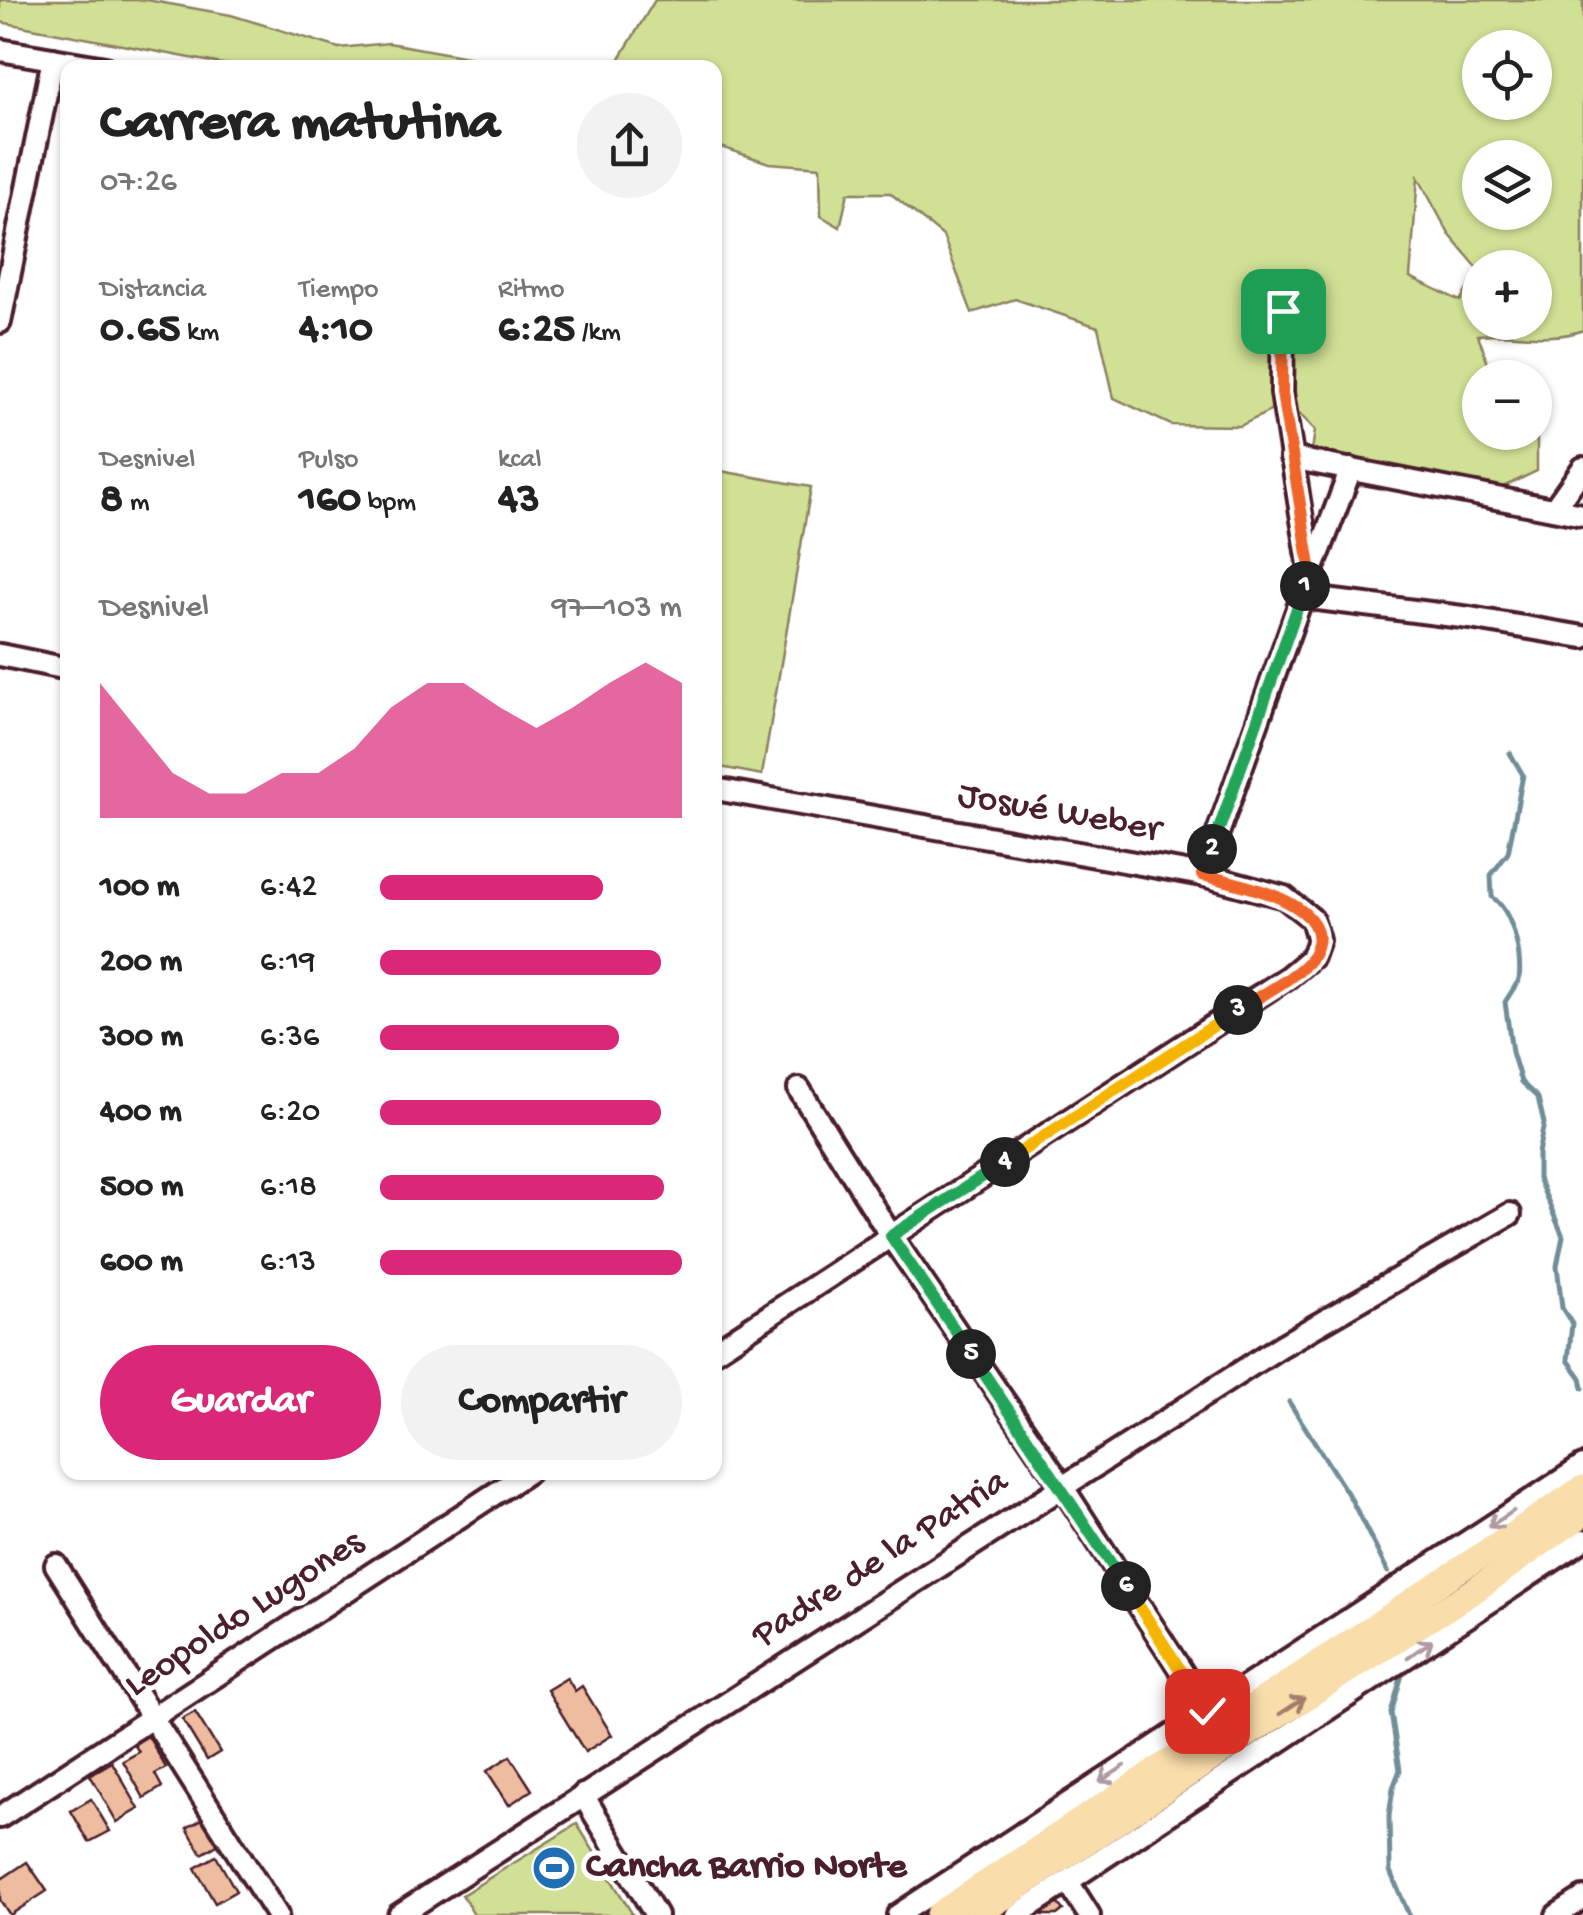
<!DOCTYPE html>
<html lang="es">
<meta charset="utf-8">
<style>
:root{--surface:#fff;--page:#f2f2f2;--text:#222;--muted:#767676;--accent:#db2777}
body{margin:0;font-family:"Gochi Hand",sans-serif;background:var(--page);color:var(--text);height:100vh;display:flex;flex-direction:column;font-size:38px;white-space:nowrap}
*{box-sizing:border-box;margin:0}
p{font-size:32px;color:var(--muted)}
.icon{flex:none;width:55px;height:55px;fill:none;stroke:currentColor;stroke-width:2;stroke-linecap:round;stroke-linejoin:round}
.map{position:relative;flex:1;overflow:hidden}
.panel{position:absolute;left:60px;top:60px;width:662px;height:1420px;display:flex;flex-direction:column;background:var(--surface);border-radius:20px;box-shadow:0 2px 8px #0004}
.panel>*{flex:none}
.tools{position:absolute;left:1462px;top:30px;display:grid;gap:20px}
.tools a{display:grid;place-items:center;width:90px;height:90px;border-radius:50%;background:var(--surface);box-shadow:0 2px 8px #0004;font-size:50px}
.pin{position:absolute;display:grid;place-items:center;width:85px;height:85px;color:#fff;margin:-42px;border-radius:20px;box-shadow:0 5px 15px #0006}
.km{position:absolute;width:50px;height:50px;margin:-25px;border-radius:50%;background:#222;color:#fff;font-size:28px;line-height:50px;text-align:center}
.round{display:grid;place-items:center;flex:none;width:105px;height:105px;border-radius:52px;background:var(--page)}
.headline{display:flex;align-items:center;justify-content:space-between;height:170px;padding:0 40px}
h1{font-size:55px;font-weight:700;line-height:75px}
.stats{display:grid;grid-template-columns:repeat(3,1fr);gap:15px;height:170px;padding:10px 40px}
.stats div{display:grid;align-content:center}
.stats b{font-size:42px;font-weight:700}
.stats small{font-size:28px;font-weight:400}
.stats p{font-size:28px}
.chart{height:280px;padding:20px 40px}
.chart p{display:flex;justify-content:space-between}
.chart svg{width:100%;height:180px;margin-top:10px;fill:var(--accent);opacity:.7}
.action{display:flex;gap:20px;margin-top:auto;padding:20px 40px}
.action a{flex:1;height:115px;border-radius:60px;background:var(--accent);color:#fff;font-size:40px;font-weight:700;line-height:115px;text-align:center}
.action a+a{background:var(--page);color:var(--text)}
ul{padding:0 40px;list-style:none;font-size:32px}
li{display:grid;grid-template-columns:160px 120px 1fr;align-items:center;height:75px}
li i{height:25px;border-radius:12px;background:var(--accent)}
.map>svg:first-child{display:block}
.green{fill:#d0e195;stroke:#8d8060;stroke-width:2.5;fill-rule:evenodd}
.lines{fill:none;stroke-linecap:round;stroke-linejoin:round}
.stream{stroke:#6f8e97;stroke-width:5}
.building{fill:#eebc9f;stroke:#4a1f2b;stroke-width:2.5}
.minor-casing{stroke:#4a1f2b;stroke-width:28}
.major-casing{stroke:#4a1f2b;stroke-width:32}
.minor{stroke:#fff;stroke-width:20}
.major{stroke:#f9ddab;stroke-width:25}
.oneway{stroke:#ae9aa0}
.oneway2{stroke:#a27e6b}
.split-1-casing{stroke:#fff;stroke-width:20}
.split-2-casing{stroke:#fff;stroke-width:20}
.split-3-casing{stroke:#fff;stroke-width:20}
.split-4-casing{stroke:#fff;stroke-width:20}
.split-5-casing{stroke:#fff;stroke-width:20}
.split-6-casing{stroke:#fff;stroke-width:20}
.split-7-casing{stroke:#fff;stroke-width:20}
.split-1{stroke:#f0652b;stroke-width:12}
.split-2{stroke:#22a559;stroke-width:12}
.split-3{stroke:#f0652b;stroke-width:12}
.split-4{stroke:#f5b400;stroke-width:12}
.split-5{stroke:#22a559;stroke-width:12}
.split-6{stroke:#22a559;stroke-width:12}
.split-7{stroke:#f5b400;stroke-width:12}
.labels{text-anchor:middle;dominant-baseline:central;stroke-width:10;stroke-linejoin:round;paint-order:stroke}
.street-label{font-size:38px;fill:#4a1f2b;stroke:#fff}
.poi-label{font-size:38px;font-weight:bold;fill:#4a1f2b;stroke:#fff;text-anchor:start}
</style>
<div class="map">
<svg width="1583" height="1915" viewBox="0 0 1583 1915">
<rect width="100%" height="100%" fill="#fff"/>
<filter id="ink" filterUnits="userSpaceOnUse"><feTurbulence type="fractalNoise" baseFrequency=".01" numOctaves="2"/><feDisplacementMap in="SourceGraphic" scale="20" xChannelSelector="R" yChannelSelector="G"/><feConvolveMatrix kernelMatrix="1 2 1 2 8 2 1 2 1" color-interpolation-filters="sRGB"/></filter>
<g filter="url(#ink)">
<g class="green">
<polygon points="0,0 147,0 231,15 339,48 389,43 495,62 567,67 238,67 0,22"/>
<path d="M655,0h928v330c-32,13 -71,1 -105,5l15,42 -13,1v54h55l2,-12v51l-42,20 -56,8 -51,-25 -30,13 -48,-22 5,-35 -27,-28 -48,24 -69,-1 -57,-27 -16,-71 -83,-28 -43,14 -29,-77 -53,-43h-42l-8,34 -19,-11 -1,-49 -51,-4 -54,-18v-77h-101zM1480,48h55v54h-55zM1480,158h55v54h-55zM1418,177l31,57 30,36 -19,31 -50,-24zM1480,268h55v54h-55z"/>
<polygon points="715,470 811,487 762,775 715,766"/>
<polygon points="577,1824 633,1915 474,1915 462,1895"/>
</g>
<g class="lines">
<g class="stream">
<path d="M1510,753l13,22 -15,78 -17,22 1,22c21,14 30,59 27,83l-14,22 7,50 9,30 17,16 6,25 -6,30v25l25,58 -6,30 5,42 10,16 -4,36 13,18 2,10"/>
<polyline points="1289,1402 1351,1499 1388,1572"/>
<polyline points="1403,1671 1391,1713 1400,1770 1393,1788 1389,1816 1390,1871 1409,1915"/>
</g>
</g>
<g class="building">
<polygon points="567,1678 575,1691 582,1686 612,1735 585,1752 547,1690"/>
<polygon points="195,1712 220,1752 207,1760 182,1719"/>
<polygon points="148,1736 166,1768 155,1774 162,1787 144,1798 123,1761 139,1752 134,1744"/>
<polygon points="510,1756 532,1790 509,1805 487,1771"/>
<polygon points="112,1762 139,1809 117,1822 90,1775"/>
<polygon points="91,1799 110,1831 89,1842 71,1811"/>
<polygon points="207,1816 222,1842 202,1854 187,1828"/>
<polygon points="216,1856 236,1891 215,1903 195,1868"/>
<polygon points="27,1862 47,1891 10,1915 0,1900 0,1880"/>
<polygon points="1053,1898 1063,1910 1057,1915 1043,1915 1038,1908"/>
</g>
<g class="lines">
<defs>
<g id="minor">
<polyline points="0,50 105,68"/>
<polyline points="1283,311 1282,393 1310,570"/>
<polyline points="0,322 53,59"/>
<polyline points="1291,458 1583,515"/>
<polyline points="1554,509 1583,468"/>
<polyline points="1302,597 1470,618 1583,637"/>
<polyline points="0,655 68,669"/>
<polyline points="715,789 1203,875 1284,897 1312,919 1318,940 1312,957 1288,977 715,1351"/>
<polyline points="1203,875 1302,597 1351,469"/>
<polyline points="799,1089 891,1236 1062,1486 1207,1711"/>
<polyline points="56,1565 277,1915"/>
<polyline points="583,1795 656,1915"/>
<polyline points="0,1817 528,1472"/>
<polyline points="1068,1882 1089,1915"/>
<polyline points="399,1915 1281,1346 1510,1214"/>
<polyline points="898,1915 1583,1466"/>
<polyline points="1017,1915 1583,1540"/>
<polyline points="1557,1915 1583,1898"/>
</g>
<g id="major">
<polyline points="938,1915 1583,1488"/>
<polyline points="977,1915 1262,1725 1475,1590 1583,1514"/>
</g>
</defs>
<use href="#minor" class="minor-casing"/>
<use href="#major" class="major-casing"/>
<use href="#minor" class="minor"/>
<use href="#major" class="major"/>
</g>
<defs><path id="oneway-shaft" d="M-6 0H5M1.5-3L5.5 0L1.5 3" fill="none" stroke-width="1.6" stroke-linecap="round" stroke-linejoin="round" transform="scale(2.5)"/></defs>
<g class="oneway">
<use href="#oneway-shaft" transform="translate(1501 1519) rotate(147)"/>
<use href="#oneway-shaft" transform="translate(1420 1649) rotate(-34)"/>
<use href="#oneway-shaft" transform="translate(1112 1774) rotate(147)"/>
</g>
<use class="oneway2" href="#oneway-shaft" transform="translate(1292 1706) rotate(-33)"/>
</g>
<g class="lines" filter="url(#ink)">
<defs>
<polyline id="split-1" points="1283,311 1282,393 1311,572 1305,586"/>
<polyline id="split-2" points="1212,849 1305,586"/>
<path id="split-3" d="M1212,849l-10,26c32,8 139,27 111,80 -10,19 -55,42 -75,55"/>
<polyline id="split-4" points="1005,1162 1238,1010"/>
<polyline id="split-5" points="971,1354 891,1236 1005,1162"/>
<polyline id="split-6" points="971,1354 1126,1586"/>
<polyline id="split-7" points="1126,1586 1207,1711"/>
</defs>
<use href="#split-1" class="split-1-casing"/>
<use href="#split-2" class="split-2-casing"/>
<use href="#split-3" class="split-3-casing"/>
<use href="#split-4" class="split-4-casing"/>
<use href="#split-5" class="split-5-casing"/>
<use href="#split-6" class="split-6-casing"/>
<use href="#split-7" class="split-7-casing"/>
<use href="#split-1" class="split-1"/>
<use href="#split-2" class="split-2"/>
<use href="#split-3" class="split-3"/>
<use href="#split-4" class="split-4"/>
<use href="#split-5" class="split-5"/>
<use href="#split-6" class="split-6"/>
<use href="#split-7" class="split-7"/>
</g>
<defs>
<symbol id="stadium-disc" viewBox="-11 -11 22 22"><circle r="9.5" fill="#1f6fb2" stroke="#fff"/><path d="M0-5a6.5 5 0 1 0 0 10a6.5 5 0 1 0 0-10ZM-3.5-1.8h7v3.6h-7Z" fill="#fff"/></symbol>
</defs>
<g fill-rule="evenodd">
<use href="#stadium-disc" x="529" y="1843" width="50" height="50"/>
</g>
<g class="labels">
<g class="street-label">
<text transform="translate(1059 814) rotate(10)">Josué Weber</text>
<text transform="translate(881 1560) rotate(-33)">Padre de la Patria</text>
<text transform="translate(245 1615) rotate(-33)">Leopoldo Lugones</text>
</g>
<g class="poi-label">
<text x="586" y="1868">Cancha Barrio Norte</text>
</g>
</g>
</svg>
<div class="tools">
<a><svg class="icon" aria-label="locate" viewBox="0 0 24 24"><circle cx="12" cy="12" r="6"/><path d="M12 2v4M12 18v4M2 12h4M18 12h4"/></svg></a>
<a><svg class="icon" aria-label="layers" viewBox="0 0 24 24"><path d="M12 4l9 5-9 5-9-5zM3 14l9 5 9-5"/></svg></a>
<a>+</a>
<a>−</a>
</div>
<div class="pin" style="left:1283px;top:311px;background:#1e9e55"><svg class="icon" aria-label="arrive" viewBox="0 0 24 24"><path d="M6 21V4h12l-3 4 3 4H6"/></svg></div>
<div class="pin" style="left:1207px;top:1711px;background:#d93025"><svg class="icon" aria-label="check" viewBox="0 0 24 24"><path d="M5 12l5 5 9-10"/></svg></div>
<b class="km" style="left:1305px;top:586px">1</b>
<b class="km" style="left:1212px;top:849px">2</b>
<b class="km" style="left:1238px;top:1010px">3</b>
<b class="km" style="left:1005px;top:1162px">4</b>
<b class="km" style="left:971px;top:1354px">5</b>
<b class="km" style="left:1126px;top:1586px">6</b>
<section class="panel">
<div class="headline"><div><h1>Carrera matutina</h1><p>07:26</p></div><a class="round"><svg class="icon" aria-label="share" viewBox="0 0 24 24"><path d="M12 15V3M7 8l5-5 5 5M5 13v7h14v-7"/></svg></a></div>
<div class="stats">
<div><p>Distancia</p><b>0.65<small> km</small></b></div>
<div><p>Tiempo</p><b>4:10</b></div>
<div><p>Ritmo</p><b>6:25<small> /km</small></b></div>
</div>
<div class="stats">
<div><p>Desnivel</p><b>8<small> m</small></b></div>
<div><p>Pulso</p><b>160<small> bpm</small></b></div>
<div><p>kcal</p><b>43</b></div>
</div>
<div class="chart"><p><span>Desnivel</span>97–103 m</p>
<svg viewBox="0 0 160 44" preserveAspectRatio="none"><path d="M0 44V11L10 22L20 33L30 38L40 38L50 33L60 33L70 27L80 17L90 11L100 11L110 17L120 22L130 17L140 11L150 6L160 11V44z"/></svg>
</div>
<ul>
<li><b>100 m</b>6:42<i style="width:74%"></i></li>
<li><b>200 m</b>6:19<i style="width:93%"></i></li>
<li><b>300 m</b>6:36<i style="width:79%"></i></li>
<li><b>400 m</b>6:20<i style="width:93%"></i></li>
<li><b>500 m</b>6:18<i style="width:94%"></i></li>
<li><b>600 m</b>6:13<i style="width:100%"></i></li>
</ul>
<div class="action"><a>Guardar</a><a>Compartir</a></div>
</section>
</div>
